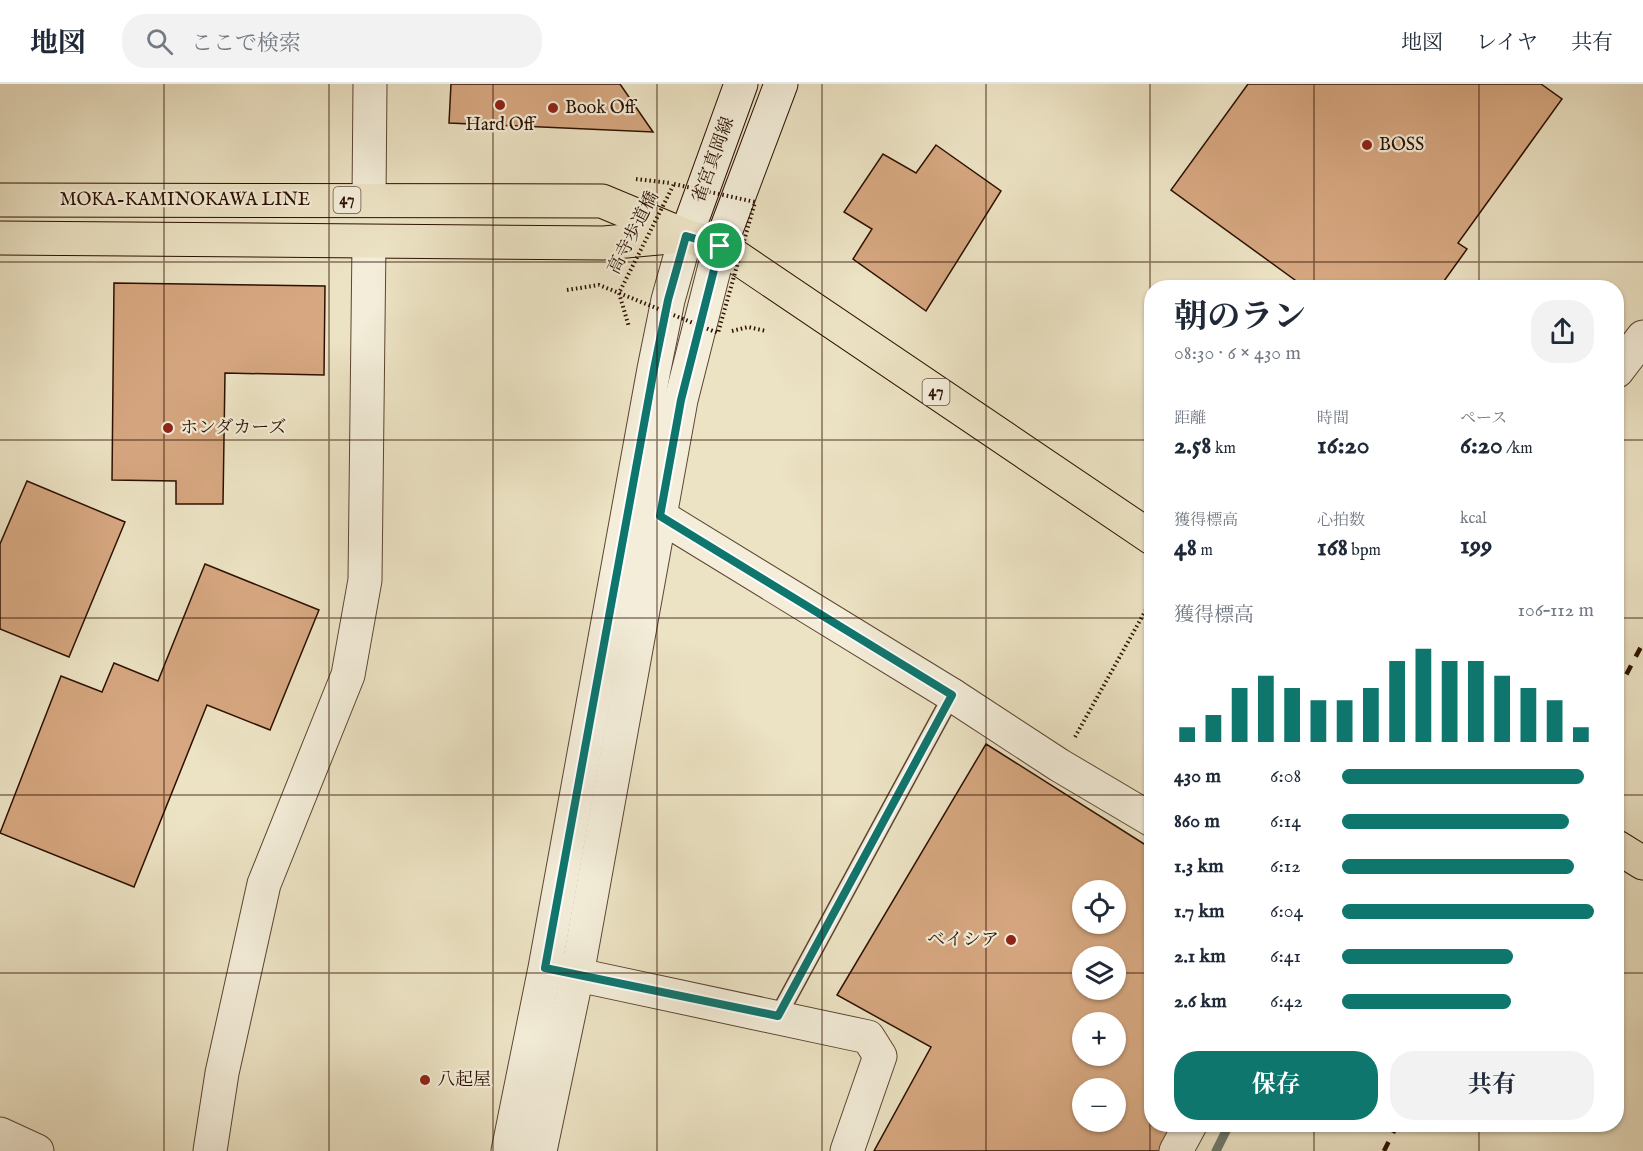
<!DOCTYPE html>
<html lang="ja">
<meta charset="utf-8">
<style>
:root{--surface:#fff;--page:#f2f2f3;--text:#1f2937;--muted:#747a83;--line:#e0e1e3;--accent:#0f766e}
body{margin:0;font-family:"IM FELL English","Noto Serif JP",serif;background:var(--page);color:var(--text);height:100vh;display:flex;flex-direction:column;font-size:22px;white-space:nowrap}
*{box-sizing:border-box;margin:0}
p{font-size:20px;color:var(--muted)}
.icon{flex:none;width:33px;height:33px;fill:none;stroke:currentColor;stroke-width:2;stroke-linecap:round;stroke-linejoin:round}
.map{position:relative;flex:1;overflow:hidden}
.sheet{position:absolute;left:1144px;top:196px;width:480px;height:852px;display:flex;flex-direction:column;background:var(--surface);border-radius:24px;box-shadow:0 2px 4px #0004}
.sheet>*{flex:none}
.tools{position:absolute;left:1072px;top:796px;display:grid;gap:12px}
.tools a{display:grid;place-items:center;width:54px;height:54px;border-radius:50%;background:var(--surface);box-shadow:0 2px 4px #0004;font-size:30px}
.pin{position:absolute;display:grid;place-items:center;width:51px;height:51px;color:#fff;margin:-26px;border:3px solid #fff;border-radius:50%;box-shadow:0 2px 6px #0007}
.round{display:grid;place-items:center;flex:none;width:63px;height:63px;border-radius:24px;background:var(--page)}
.headline{display:flex;align-items:center;justify-content:space-between;height:102px;padding:0 30px}
h1{font-size:33px;font-weight:700;line-height:45px}
.metrics{display:grid;grid-template-columns:repeat(3,1fr);gap:9px;height:102px;padding:6px 30px}
.metrics div{display:grid;align-content:center}
.metrics b{font-size:26px;font-weight:700}
.metrics small{font-size:16px;font-weight:400}
.metrics p{font-size:16px}
.chart{height:168px;padding:12px 30px}
.chart p{display:flex;justify-content:space-between}
.chart svg{width:100%;height:108px;margin-top:6px;stroke:var(--accent);stroke-width:6}
.button{display:flex;gap:12px;margin-top:auto;padding:12px 30px}
.button a{flex:1;height:69px;border-radius:24px;background:var(--accent);color:#fff;font-size:24px;font-weight:700;line-height:69px;text-align:center}
.button a+a{background:var(--page);color:var(--text)}
ul{padding:0 30px;list-style:none;font-size:20px}
li{display:grid;grid-template-columns:96px 72px 1fr;align-items:center;height:45px}
li i{height:15px;border-radius:8px;background:var(--accent)}
header{display:flex;align-items:center;gap:36px;box-sizing:border-box;height:84px;padding:0 30px;background:var(--surface);border-bottom:2px solid var(--line)}
header strong{font-size:28px}
nav{display:flex;gap:33px;margin-inline-start:auto;font-size:21px}
.search{width:420px;height:54px;background:var(--page);display:flex;align-items:center;gap:15px;box-sizing:border-box;padding:0 21px;border-radius:24px;color:var(--muted);font-size:22px}
.map>svg:first-child{display:block}
.lines{fill:none;stroke-linecap:round;stroke-linejoin:round}
.stream{stroke:#6d786c;stroke-width:9}
.building{fill:#d6a780;stroke:#2c1000;stroke-width:1.5;fill-rule:evenodd}
.service-casing{stroke:#5c4531;stroke-width:19}
.minor-casing{stroke:#5c4531;stroke-width:35}
.tertiary-casing{stroke:#5c4531;stroke-width:35}
.secondary-casing{stroke:#2c1000;stroke-width:35}
.primary-casing{stroke:#2c1000;stroke-width:35}
.path{stroke:#2c1000;stroke-width:4;stroke-dasharray:1.5 3;stroke-linecap:butt}
.service{stroke:#f3edd9;stroke-width:16}
.minor{stroke:#f3edd9;stroke-width:33}
.tertiary{stroke:#f3edd9;stroke-width:33}
.secondary{stroke:#f3edd9;stroke-width:33}
.primary{stroke:#ece3c4;stroke-width:33}
.rail{stroke:#2c1000;stroke-width:4.5;stroke-dasharray:10 10;stroke-linecap:butt}
.path-bridge{stroke:#2c1000;stroke-width:4;stroke-dasharray:1.5 3;stroke-linecap:butt}
.route-casing{stroke:#fff;stroke-width:12}
.route{stroke:#0f766e;stroke-width:8}
.grid{fill:none;stroke:#2c1000;stroke-width:1.5;stroke-opacity:0.55}
.poi-dot{fill:#8f2418;stroke:#f3edd9;stroke-width:2}
.labels{text-anchor:middle;dominant-baseline:central;stroke-width:4.5;stroke-linejoin:round;paint-order:stroke}
.shield{fill:#f3edd9;stroke:#685241;stroke-width:1.5}
.shield-label{font-size:16px;font-weight:bold;fill:#2c1000}
.poi-label{font-size:18px;fill:#2c1000;stroke:#f3edd9;text-anchor:start}
.street-label{font-size:18px;fill:#2c1000;stroke:#f3edd9}
</style>
<header>
<strong>地図</strong>
<div class="search"><svg class="icon" aria-label="search" viewBox="0 0 24 24"><circle cx="10" cy="10" r="6"/><path d="M15 15l6 6"/></svg>ここで検索</div>
<nav><a>地図</a><a>レイヤ</a><a>共有</a></nav>
</header>
<div class="map">
<svg width="1643" height="1067" viewBox="0 0 1643 1067">
<rect width="100%" height="100%" fill="#ece3c4"/>
<filter id="stains"><feTurbulence type="fractalNoise" baseFrequency=".00333" numOctaves="4"/><feColorMatrix values="0 0 0 0 .2 0 0 0 0 .09 0 0 0 0 .02 0 0 0 .5 -.17"/></filter>
<radialGradient id="worn" r=".72"><stop offset=".6" stop-color="#630" stop-opacity="0"/><stop offset="1" stop-color="#630" stop-opacity=".3"/></radialGradient>
<g class="lines">
<polyline class="stream" points="1216,1067 1229,1041"/>
</g>
<g class="building">
<polygon points="451,0 620,0 653,48 449,39"/>
<polygon points="1248,0 1541,0 1562,15 1458,159 1467,165 1439,204 1306,204 1171,106"/>
<polygon points="936,61 1001,107 926,227 853,175 872,145 844,128 883,70 916,89"/>
<polygon points="114,199 325,202 324,291 225,289 223,420 176,420 176,397 112,396"/>
<polygon points="27,397 125,438 69,573 0,545 0,460"/>
<polygon points="205,480 319,526 270,646 207,621 134,803 0,749 61,592 102,608 114,579 158,597"/>
<path d="M986,660l166,105v276h33l-14,26h-297l57,-104 -94,-52zM1083,807h33v33h-33zM1083,873h33v33h-33zM1083,939h33v33h-33zM1083,1005h33v33h-33z"/>
</g>
<g class="lines">
<defs>
<polyline id="service" points="778,932 952,611"/>
<g id="minor">
<polyline points="369,116 370,0"/>
<polyline points="1617,287 1643,253"/>
<polyline points="952,611 1059,681 1152,736"/>
<polyline points="550,885 868,953 880,972 847,1067"/>
<polyline points="0,1050 37,1067"/>
<polyline points="210,1067 222,989 264,800 348,591 365,496 369,158"/>
<polyline points="1176,1067 1190,1041"/>
</g>
<g id="tertiary">
<polyline points="660,432 952,611"/>
<polyline points="508,1067 545,884 654,285 668,216 686,152"/>
<polyline points="540,1067 577,891 681,316 720,162"/>
</g>
<g id="secondary">
<polyline points="686,152 741,0"/>
<polyline points="720,162 781,0"/>
</g>
<g id="primary">
<polyline points="0,116 602,117 686,152 720,162 1152,454"/>
<polyline points="0,154 604,159 681,152"/>
<polyline points="1617,763 1643,779"/>
</g>
</defs>
<use href="#service" class="service-casing"/>
<use href="#minor" class="minor-casing"/>
<use href="#tertiary" class="tertiary-casing"/>
<use href="#secondary" class="secondary-casing"/>
<use href="#primary" class="primary-casing"/>
<g class="path">
<polyline points="636,95 670,99"/>
<polyline points="567,206 599,201 619,209 629,243"/>
<polyline points="732,247 748,243 766,247"/>
<polyline points="1075,653 1152,515"/>
</g>
<use href="#service" class="service"/>
<use href="#minor" class="minor"/>
<use href="#tertiary" class="tertiary"/>
<use href="#secondary" class="secondary"/>
<use href="#primary" class="primary"/>
<g class="rail">
<polyline points="1617,608 1643,559"/>
<polyline points="1384,1067 1397,1041"/>
</g>
<polygon class="path-bridge" points="674,100 755,118 718,249 619,209"/>
</g>
<g class="lines">
<defs>
<polygon id="route" points="686,152 720,162 681,316 660,432 952,611 778,932 545,884 654,285 668,216"/>
</defs>
<use href="#route" class="route-casing"/>
<use href="#route" class="route"/>
</g>
<path class="grid" d="M164,0v1067M329,0v1067M493,0v1067M657,0v1067M822,0v1067M986,0v1067M1150,0v1067M1314,0v204M1479,0v204M0,178h1643M0,356h1152M1617,356h26M0,534h1152M1617,534h26M0,711h1152M1617,711h26M0,889h1083M1116,889h36M1617,889h26M1314,1041v26M1479,1041v26"/>
<g class="poi-dot">
<circle cx="500" cy="21" r="6"/>
<circle cx="553" cy="24" r="6"/>
<circle cx="1367" cy="61" r="6"/>
<circle cx="168" cy="344" r="6"/>
<circle cx="1011" cy="856" r="6"/>
<circle cx="425" cy="996" r="6"/>
</g>
<g class="labels">
<g class="shield">
<rect x="333.5" y="103" width="27" height="26" rx="4.5"/>
<rect x="922.5" y="295" width="27" height="26" rx="4.5"/>
</g>
<g class="shield-label">
<text x="347" y="116">47</text>
<text x="936" y="308">47</text>
</g>
<g class="poi-label">
<text x="565" y="24">Book Off</text>
<text x="500" y="41" text-anchor="middle">Hard Off</text>
<text x="1379" y="61">BOSS</text>
<text x="180" y="344">ホンダカーズ</text>
<text x="999" y="856" text-anchor="end">ベイシア</text>
<text x="437" y="996">八起屋</text>
</g>
<g class="street-label">
<text transform="translate(714 76) rotate(-70)">雀宮真岡線</text>
<text x="185" y="116">MOKA-KAMINOKAWA LINE</text>
<text transform="translate(634 149) rotate(-63)">高寺歩道橋</text>
</g>
</g>
<rect width="100%" height="100%" filter="url(#stains)"/>
<rect width="100%" height="100%" fill="url(#worn)"/>
</svg>
<div class="tools">
<a><svg class="icon" aria-label="locate" viewBox="0 0 24 24"><circle cx="12" cy="12" r="6"/><path d="M12 2v4M12 18v4M2 12h4M18 12h4"/></svg></a>
<a><svg class="icon" aria-label="layers" viewBox="0 0 24 24"><path d="M12 4l9 5-9 5-9-5zM3 14l9 5 9-5"/></svg></a>
<a>+</a>
<a>−</a>
</div>
<div class="pin" style="left:720px;top:162px;background:#1e9e55"><svg class="icon" aria-label="arrive" viewBox="0 0 24 24"><path d="M6 21V4h12l-3 4 3 4H6"/></svg></div>
<section class="sheet">
<div class="headline"><div><h1>朝のラン</h1><p>08:30 · 6 × 430 m</p></div><a class="round"><svg class="icon" aria-label="share" viewBox="0 0 24 24"><path d="M12 15V3M7 8l5-5 5 5M5 13v7h14v-7"/></svg></a></div>
<div class="metrics">
<div><p>距離</p><b>2.58<small> km</small></b></div>
<div><p>時間</p><b>16:20</b></div>
<div><p>ペース</p><b>6:20<small> /km</small></b></div>
</div>
<div class="metrics">
<div><p>獲得標高</p><b>48<small> m</small></b></div>
<div><p>心拍数</p><b>168<small> bpm</small></b></div>
<div><p>kcal</p><b>199</b></div>
</div>
<div class="chart"><p><span>獲得標高</span>106–112 m</p>
<svg viewBox="0 0 160 44" preserveAspectRatio="none"><path d="M5 44V38M15 44V33M25 44V22M35 44V17M45 44V22M55 44V27M65 44V27M75 44V22M85 44V11M95 44V6M105 44V11M115 44V11M125 44V17M135 44V22M145 44V27M155 44V38"/></svg>
</div>
<ul>
<li><b>430 m</b>6:08<i style="width:96%"></i></li>
<li><b>860 m</b>6:14<i style="width:90%"></i></li>
<li><b>1.3 km</b>6:12<i style="width:92%"></i></li>
<li><b>1.7 km</b>6:04<i style="width:100%"></i></li>
<li><b>2.1 km</b>6:41<i style="width:68%"></i></li>
<li><b>2.6 km</b>6:42<i style="width:67%"></i></li>
</ul>
<div class="button"><a>保存</a><a>共有</a></div>
</section>
</div>
